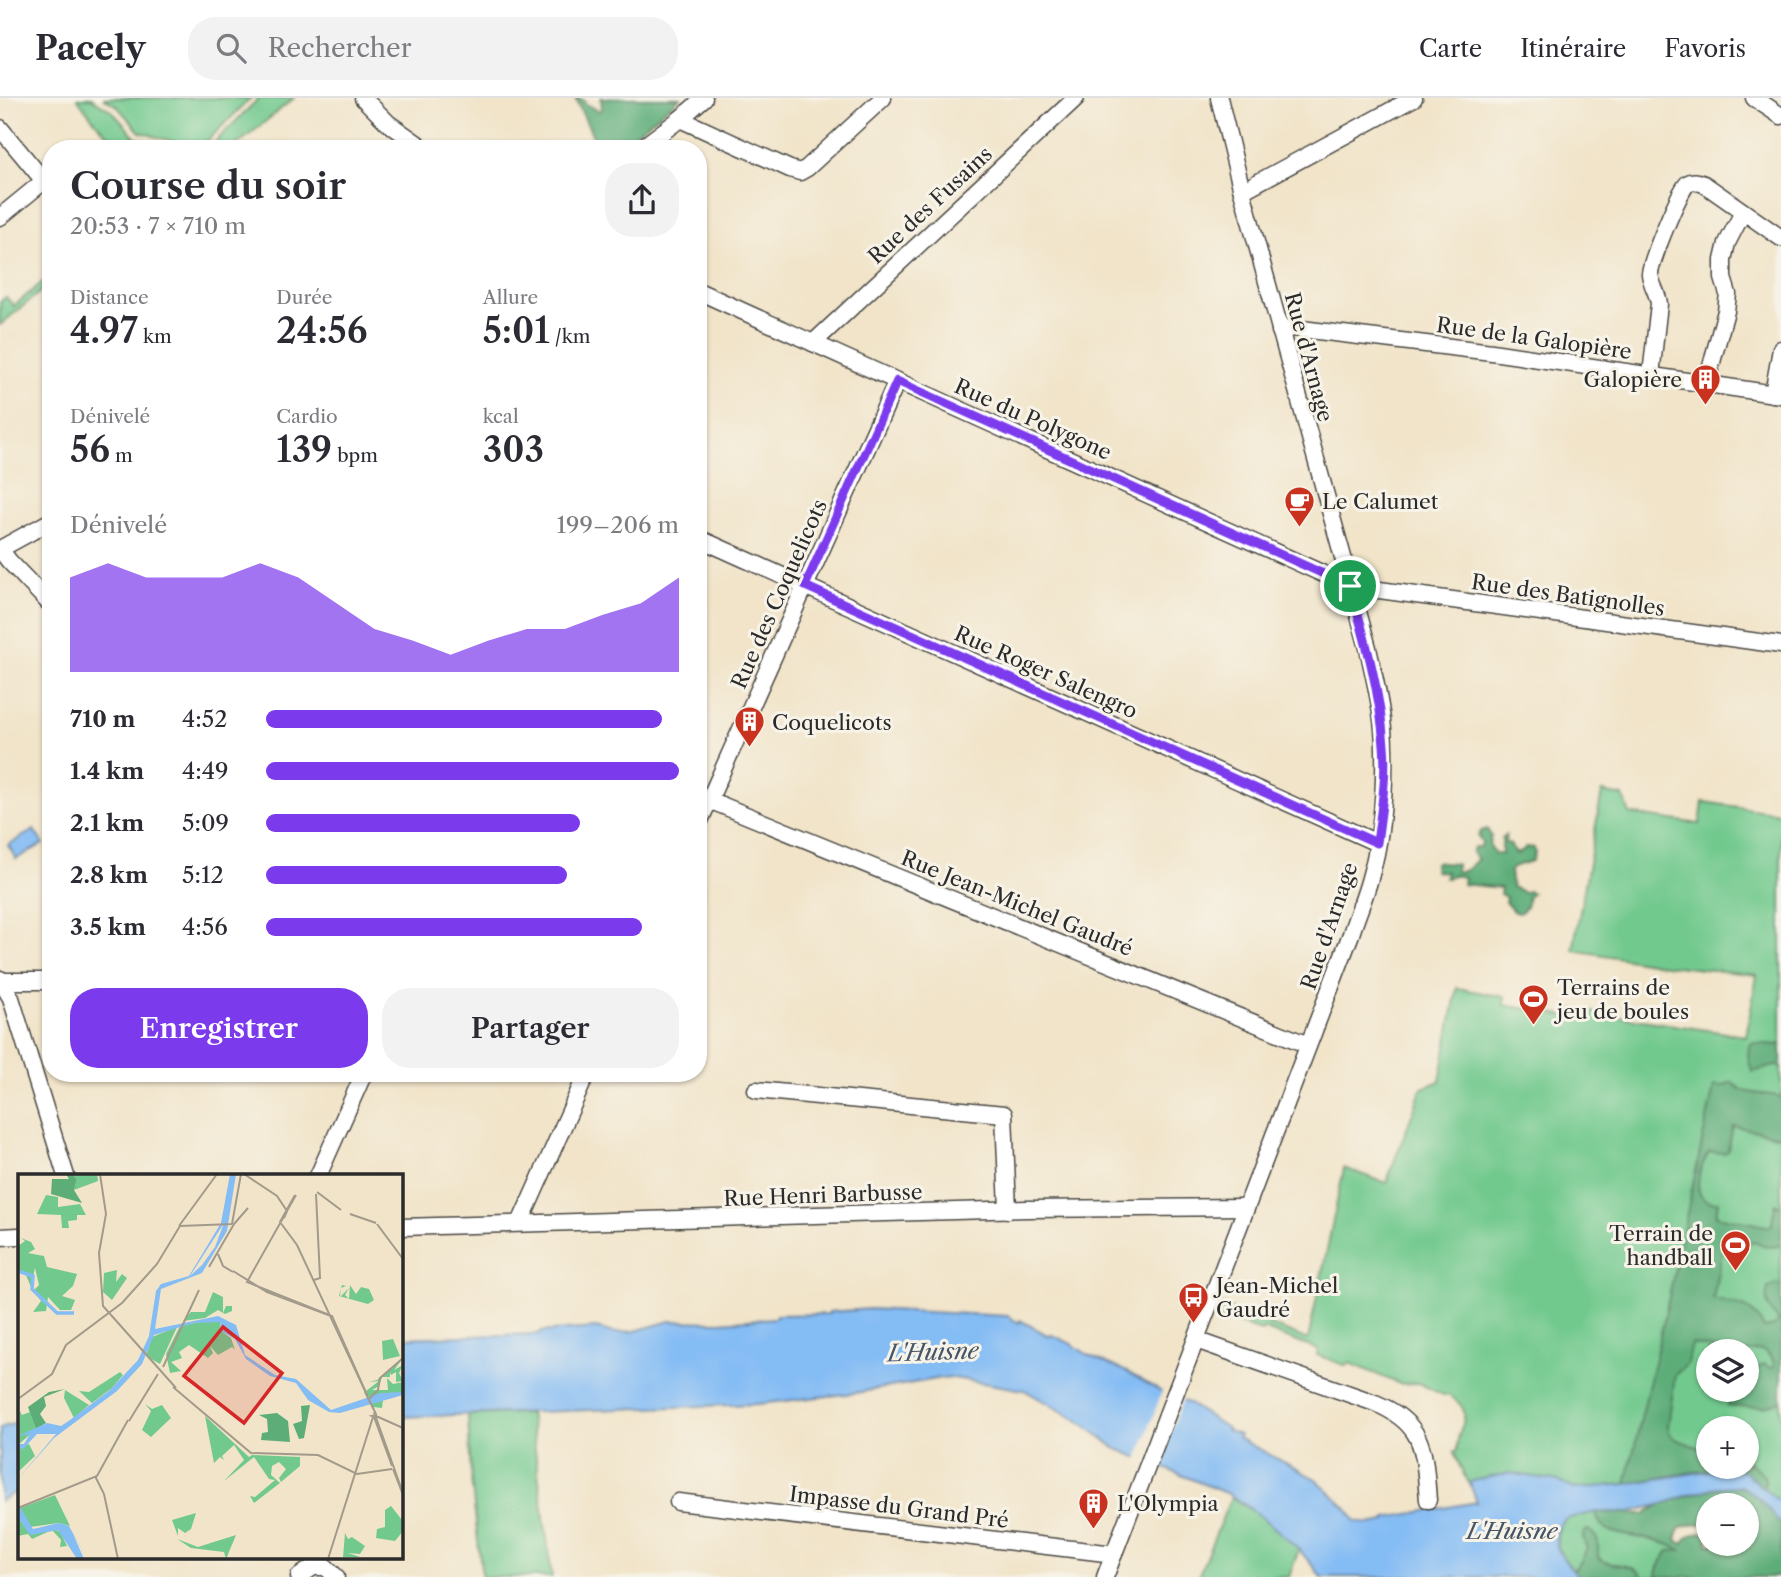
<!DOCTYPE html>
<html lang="fr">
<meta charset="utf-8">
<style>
:root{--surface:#fff;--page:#f2f2f3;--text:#2b2b33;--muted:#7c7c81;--line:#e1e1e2;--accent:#7c3aed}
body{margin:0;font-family:"Libre Caslon Text",serif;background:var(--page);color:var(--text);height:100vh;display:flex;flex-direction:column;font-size:26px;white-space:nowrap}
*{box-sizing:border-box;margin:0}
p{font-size:23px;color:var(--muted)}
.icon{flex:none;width:38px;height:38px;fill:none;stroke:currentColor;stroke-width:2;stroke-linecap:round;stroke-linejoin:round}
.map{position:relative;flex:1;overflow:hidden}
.sheet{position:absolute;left:42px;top:42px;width:665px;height:942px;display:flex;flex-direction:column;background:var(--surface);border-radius:28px;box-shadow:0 2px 5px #0004}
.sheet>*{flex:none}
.tools{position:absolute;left:1696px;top:1241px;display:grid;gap:14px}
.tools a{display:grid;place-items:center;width:63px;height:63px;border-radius:50%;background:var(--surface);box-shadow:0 2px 5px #0004;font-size:35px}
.pin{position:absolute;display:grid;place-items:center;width:60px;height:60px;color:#fff;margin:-30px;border:4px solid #fff;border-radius:50%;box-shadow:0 2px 7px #0007}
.round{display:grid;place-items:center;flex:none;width:74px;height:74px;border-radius:28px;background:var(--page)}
.summary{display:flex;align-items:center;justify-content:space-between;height:119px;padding:0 28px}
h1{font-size:38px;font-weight:600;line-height:52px}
.figures{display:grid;grid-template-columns:repeat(3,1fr);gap:10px;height:119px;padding:7px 28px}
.figures div{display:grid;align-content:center}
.figures b{font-size:35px;font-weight:600}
.figures small{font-size:19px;font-weight:400}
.figures p{font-size:19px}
.chart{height:196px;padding:14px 28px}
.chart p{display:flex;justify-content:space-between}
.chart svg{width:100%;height:126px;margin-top:7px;fill:var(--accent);opacity:.7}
.action{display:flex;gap:14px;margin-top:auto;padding:14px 28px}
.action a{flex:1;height:80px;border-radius:28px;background:var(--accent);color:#fff;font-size:28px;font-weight:600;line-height:80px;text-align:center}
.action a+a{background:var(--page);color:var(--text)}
ul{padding:0 28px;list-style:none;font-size:23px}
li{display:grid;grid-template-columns:112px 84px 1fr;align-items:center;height:52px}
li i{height:18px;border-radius:9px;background:var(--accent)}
header{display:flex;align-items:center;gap:42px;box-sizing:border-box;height:98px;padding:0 35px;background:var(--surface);border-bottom:2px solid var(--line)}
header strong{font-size:33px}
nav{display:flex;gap:38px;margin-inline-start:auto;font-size:24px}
.search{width:490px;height:63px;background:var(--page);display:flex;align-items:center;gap:18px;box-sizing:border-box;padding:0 24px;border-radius:28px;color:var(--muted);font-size:26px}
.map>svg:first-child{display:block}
.green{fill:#72c98e;stroke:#4e7a5c;stroke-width:2;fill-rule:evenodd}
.forest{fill:#5dad79;stroke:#446c52;stroke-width:2;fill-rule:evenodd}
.water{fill:#84bcf4;stroke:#587490;stroke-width:2}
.pier{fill:#f1e4c9}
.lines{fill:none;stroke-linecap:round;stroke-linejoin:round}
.minor-casing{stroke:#494743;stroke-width:19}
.minor{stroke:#fff;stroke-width:16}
.route-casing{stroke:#fff;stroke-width:14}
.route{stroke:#7c3aed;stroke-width:9}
.labels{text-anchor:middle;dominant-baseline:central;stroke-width:6;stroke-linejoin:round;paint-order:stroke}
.street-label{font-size:21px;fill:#2b2b2b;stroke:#f7f3e8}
.poi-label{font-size:21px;fill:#2b2b2b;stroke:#f7f3e8;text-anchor:start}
.water-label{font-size:23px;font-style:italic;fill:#465667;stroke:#f7f3e8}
.inset-river{fill:none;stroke:#84bcf4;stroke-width:3.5}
.inset-road{fill:none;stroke:#a29a8a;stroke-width:2}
.view{fill:#d62828;fill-opacity:0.15;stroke:#d62828;stroke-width:3.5}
.inset-edge{fill:none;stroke:#2b2b2b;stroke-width:3.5}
</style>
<header>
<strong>Pacely</strong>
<div class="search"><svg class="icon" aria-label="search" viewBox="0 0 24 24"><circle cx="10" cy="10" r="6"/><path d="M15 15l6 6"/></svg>Rechercher</div>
<nav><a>Carte</a><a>Itinéraire</a><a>Favoris</a></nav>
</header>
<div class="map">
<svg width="1781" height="1479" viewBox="0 0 1781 1479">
<rect width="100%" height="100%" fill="#f7f3e8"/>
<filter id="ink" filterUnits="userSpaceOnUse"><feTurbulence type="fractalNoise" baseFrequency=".0143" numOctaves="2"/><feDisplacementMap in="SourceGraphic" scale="14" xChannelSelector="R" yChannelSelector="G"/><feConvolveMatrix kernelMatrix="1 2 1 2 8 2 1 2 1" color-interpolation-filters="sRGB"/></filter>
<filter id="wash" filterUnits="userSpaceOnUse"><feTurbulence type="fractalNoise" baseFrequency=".00686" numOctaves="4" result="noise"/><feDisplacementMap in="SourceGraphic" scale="28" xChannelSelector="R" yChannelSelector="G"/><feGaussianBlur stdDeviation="1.57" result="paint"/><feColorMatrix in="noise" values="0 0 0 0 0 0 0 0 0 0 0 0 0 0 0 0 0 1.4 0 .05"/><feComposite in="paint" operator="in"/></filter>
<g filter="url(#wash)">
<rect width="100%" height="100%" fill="#f1e4c9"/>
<g class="green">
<path d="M77,0h14l21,13 24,27 39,11c-13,0 -27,1 -40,0 -25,-3 -44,-33 -58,-51z"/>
<polygon points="103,0 251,0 199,51 140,34 116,7"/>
<polygon points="259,0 294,0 232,51 208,51"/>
<polygon points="51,177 51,185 0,227 0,204 6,199 14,208"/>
<path d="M1602,694l21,4 7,18 70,10 3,-22 78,11v690l-18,-14 -49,-19 -88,14 -52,5 -16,-8 -48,-8 -36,8 -4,3 -6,-8 -10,-24 3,-1c-2,-26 23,-37 -9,-56l-3,1 -27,-13 -18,1 -51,-21 -2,3 -30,-11 1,-5 -55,-21 -1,2 -46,-14 5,-12 87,35 36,-172 42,15 36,-95 18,-7 17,-93 48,9 -1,8 65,11 2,-7 175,27 11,-61 -100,-11 -84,-14zM1708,1253h38v39h-38zM1708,1330h38v38h-38z"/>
<polygon points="530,1315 552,1479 482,1479 471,1381 468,1317"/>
<polygon points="1231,1399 1269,1424 1299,1451 1289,1479 1198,1479"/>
<path d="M1595,1414l1,5 46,21 29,7 11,6h-13l-10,15 -2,11h-14c-9,-13 -23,-13 -38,-13l-7,-7c0,-12 2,-19 -10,-27l-4,13 3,5 -6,14 -8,8c-16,-18 -23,-30 -8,-51z"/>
</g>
<g class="forest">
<polygon points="575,0 583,2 586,6 599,13 602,10 601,0 680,0 616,51 599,51"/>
<path d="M1487,731l4,7 -2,9 6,9h7v-16l4,-3 -1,8 5,1 3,6 4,4 6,-3 4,-4 7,1 1,5 -3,8 -16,5 -6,5 2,16 12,5 5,-1 3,2 -5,5c1,6 -1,11 -7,15l-6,-1 -9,-10 1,-5 -6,-3 1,-6 -38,-4 1,-7 -12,-2 -4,3h-3l1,-6 -11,-1 -1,-5 1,-3 3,-2 5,2 13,1v6l2,2 8,-2 12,-11 -6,-6 2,-6h7l1,-5 -4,-6 3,-5z"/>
<polygon points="1752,945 1777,947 1781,945 1781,969 1778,967 1752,974 1748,959 1749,948"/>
<path d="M1731,984c17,16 31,9 50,15v39l-48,-10 -5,25 -3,2 -15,-1c-12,14 -22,54 8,50l-2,14 55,11 5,-24 5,4v36l-3,3 -8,1 -17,-5c-10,7 -16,7 -27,3l-4,6 -9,48c25,7 38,4 51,29l10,-2 5,-5c-10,-10 -15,-19 -11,-33l8,-4 5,1v116l-17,6 -36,-1 4,-14 14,-2 2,-23 3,-2 6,3 7,-4 6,4 3,-1 1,-2 -1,-5 -8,-8 -5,-2 -13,2 -21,-1 -35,-7 -4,20 -12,11 -7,51 2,8 5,5 33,12v15h38l1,-6 2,2 15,13 1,7 -2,7c-6,-6 -14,-15 -21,-18 -19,-7 -93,9 -116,13l40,-173 48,-225h9z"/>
<path d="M1740,1388c16,9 31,22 41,38v53h-124c0,-9 6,-19 12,-26l12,-1c-12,-7 -26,-10 -39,-12 -19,-4 -42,-3 -47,-26l50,2c8,-7 15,-8 25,-12 23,-8 44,-16 70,-16zM1708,1407h38v39h-38v-10l-2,-2c-10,3 -19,0 -23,12l-7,-4c3,-13 4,-13 15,-15 9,-1 10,-3 17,2z"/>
<path d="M1588,1432c12,7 10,15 10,27 14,13 32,2 45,20h-64l-6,-7 8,-8 6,-14 -4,-11 1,-5z"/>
</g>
<g class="water">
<polygon points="34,732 43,746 16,761 8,747"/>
<path d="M870,1211l138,7 11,7 1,-3 29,16 1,-2 22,10 16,11 39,17 35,20 21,8 44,28 -1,2 13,5 -1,3 78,41 30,29 10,13 13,3 17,-3v-3l91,-16 -7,-18 2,-3 38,-8 48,8 16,8 52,-5 88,-14h24l5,1 38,32v21l-20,-24 -9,-7 -12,-7 -23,1 -27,7 -23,9 -37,9h-35l-30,7c-2,4 -6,6 -7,10 -8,20 10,35 21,48h-257c-9,-9 -16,-21 -25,-29 -22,-20 -43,-39 -69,-54l-111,-45 -38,-28 -55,-31 -76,-13 -93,16 -97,11 -357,13v-79l138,-4 1,-2 56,-4 18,5 21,-2 35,-10 50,1 55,-4 1,-3 53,-1v-2z"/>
<polygon points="19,1324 19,1392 0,1403 0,1330"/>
</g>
<polygon class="pier" points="1163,1290 1184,1299 1157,1372 1137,1364"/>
</g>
<g filter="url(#ink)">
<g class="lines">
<defs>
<g id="minor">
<polyline points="363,0 388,25 425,51"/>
<polyline points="1754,0 1781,18"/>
<polyline points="680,21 790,71 800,74 807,70 883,0"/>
<polyline points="640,51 680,21 704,0"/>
<polyline points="1242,93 1414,0"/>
<polyline points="0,119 44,83 0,30"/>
<polyline points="698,193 1350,488 1781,547"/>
<polyline points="1280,233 1293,230 1492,254 1781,297"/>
<polyline points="813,245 1076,0"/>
<path d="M1651,277l8,-71c-1,-11 -8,-19 -9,-30 0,-11 30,-86 38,-91 5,-3 10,-1 16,1l77,54"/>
<polyline points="1699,284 1709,275 1726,213 1728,196 1723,180 1723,162 1727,145 1743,114"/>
<polyline points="1773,296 1781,251"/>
<polyline points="698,440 1377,745"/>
<polyline points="0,451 9,463 51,507"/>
<polyline points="0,451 51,423"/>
<polyline points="709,702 1308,947"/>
<polyline points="698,727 897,283"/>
<polyline points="0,881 11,900 66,1078"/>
<polyline points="0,883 51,883"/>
<polyline points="756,992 1004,1016 1008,1112"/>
<polyline points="318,1078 364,975"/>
<polyline points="520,1125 587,975"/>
<polyline points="401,1129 1027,1111 1246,1109"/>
<polyline points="0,1139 19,1138"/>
<path d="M1196,1242l179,63c51,21 49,49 53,97"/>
<polyline points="678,1404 1114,1456"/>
<polyline points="299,1479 313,1469 326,1469 336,1479"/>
<path d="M1105,1479l246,-643c6,-19 14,-37 19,-56 12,-41 15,-87 14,-129 0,-33 -9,-68 -16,-101l-126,-457 -23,-93"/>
</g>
</defs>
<use href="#minor" class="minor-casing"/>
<use href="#minor" class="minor"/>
</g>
</g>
<g class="lines" filter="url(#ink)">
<defs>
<path id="route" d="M897,283l453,205c15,52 30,105 34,159 3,33 -3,66 -7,98l-572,-257z"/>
</defs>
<use href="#route" class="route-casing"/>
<use href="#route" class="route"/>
</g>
<defs>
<symbol id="building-pin" viewBox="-11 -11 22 30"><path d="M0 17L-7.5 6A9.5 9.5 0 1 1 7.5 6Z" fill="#c8321e" stroke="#f7f3e8"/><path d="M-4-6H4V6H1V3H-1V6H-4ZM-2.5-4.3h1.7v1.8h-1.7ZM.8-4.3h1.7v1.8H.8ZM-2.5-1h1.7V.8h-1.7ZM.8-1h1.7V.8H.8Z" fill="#fff"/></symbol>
<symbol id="cafe-pin" viewBox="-11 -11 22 30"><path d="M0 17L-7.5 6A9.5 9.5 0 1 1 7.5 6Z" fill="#c8321e" stroke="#f7f3e8"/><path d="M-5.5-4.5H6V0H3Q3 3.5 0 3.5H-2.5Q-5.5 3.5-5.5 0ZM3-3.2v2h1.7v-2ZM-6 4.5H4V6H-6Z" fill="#fff"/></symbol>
<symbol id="stadium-pin" viewBox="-11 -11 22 30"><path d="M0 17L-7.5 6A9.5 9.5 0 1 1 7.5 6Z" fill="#c8321e" stroke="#f7f3e8"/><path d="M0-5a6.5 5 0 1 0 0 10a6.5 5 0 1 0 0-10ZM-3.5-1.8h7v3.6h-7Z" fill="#fff"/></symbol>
<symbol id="bus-pin" viewBox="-11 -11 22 30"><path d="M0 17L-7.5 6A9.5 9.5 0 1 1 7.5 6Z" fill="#c8321e" stroke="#f7f3e8"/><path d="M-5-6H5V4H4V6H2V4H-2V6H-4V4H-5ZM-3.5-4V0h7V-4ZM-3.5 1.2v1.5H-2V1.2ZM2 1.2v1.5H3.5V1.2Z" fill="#fff"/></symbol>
</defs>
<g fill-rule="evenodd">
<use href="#building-pin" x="1688" y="264" width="35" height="47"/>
<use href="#cafe-pin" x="1282" y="386" width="35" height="47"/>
<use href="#building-pin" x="732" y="606" width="35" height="47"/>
<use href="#stadium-pin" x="1516" y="884" width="35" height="47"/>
<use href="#stadium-pin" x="1718" y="1130" width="35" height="47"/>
<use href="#bus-pin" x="1176" y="1182" width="35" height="47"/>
<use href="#building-pin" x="1076" y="1388" width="35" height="47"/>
</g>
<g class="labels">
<g class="street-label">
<text transform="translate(930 107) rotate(-43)">Rue des Fusains</text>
<text transform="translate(1534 240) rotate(8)">Rue de la Galopière</text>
<text transform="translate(1309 259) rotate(75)">Rue d'Arnage</text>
<text transform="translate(1033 321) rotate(24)">Rue du Polygone</text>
<text transform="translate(779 496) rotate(-66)">Rue des Coquelicots</text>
<text transform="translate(1568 497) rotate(8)">Rue des Batignolles</text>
<text transform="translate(1046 574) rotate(24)">Rue Roger Salengro</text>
<text transform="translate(1017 805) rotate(22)">Rue Jean-Michel Gaudré</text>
<text transform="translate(1329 828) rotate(-71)">Rue d'Arnage</text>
<text transform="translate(823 1097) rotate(-2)">Rue Henri Barbusse</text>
<text transform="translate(899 1409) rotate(7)">Impasse du Grand Pré</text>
</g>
<g class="poi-label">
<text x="1682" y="281" text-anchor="end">Galopière</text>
<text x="1322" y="403">Le Calumet</text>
<text x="772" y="624">Coquelicots</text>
<text x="1557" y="889">Terrains de<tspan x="1557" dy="24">jeu de boules</tspan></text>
<text x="1713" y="1135" text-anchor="end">Terrain de<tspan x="1713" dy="24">handball</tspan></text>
<text x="1216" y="1187">Jean-Michel<tspan x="1216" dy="24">Gaudré</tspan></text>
<text x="1117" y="1405">L'Olympia</text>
</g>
<g class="water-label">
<text transform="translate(933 1254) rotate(-2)">L'Huisne</text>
<text x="1512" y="1433">L'Huisne</text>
</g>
</g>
<g transform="translate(18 1076)">
<rect width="385" height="385" fill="#f1e4c9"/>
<path d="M54,0h25l1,7 -24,9 3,-11zM28,21l12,2v10l22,-3 6,11h-9v5l-9,1 1,7h-7l-1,-13 -24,-1zM3,64l10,4 4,7 -7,4 16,3 3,11 30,7 -4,12 -11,10 13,4 -4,10h-11l-12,-13 -2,14 -13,1 8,-11 -8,-10 6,-6 -4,-17 -4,19 -6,-14 -7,-1v-26l7,-5zM99,96l-1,12 6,-8 5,4 -15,22 -9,-8 1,-19zM324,111l4,1 -5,2 -1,9 9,-9 -4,7 4,4 1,-14 6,9 5,-7 8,2 5,11 -6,4 -29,-8zM195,118l10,5v16l3,-7h6v5l-7,3 -7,-4 -13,8 -22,3 8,-9h14zM195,145l7,3 1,9 10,7 4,12 -3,-3 -14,8 -8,-9 3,7 -5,5 -19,-13 -10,7 3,6 -11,4 10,9 -11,2 -4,-19 14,-28zM159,153l-17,37 -14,-8 6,-19zM375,165l7,17 -17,4 -1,-19zM385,184l-9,12 9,-5 -4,8 4,8 -7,1v-10l-5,3 -1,-3v5h-8l-3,9 -7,4h16l-1,-12 6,6 10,-2v10l-20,8 -1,8 -9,-1 -7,-16 13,-10 -10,1 8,-2zM102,198l3,3 -11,13 -20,15 -13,-12 10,1zM47,216l24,15 -15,13 -10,-20zM127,230l7,5 10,-4 9,13 -20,19 -9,-7 9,-19zM2,237l2,4 8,-3 6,17 -18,16zM187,242l44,41 3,-2 48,2v9l-19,16 -2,-4 7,-9 -7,-7 -7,4 -1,9 9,8 -26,20 -4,-7 5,1 20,-17 -6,-1 -15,-22 -30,24 20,-21 -10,-15 -12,11 2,4 -4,-3 -6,6zM11,270l6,12 -17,16v-24zM37,321l15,31 -11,-3 -29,4 -10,-19zM373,332l11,14 1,11 -8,10 -19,-3 1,-9 8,-2v-17zM178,339l-5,16 -6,4 -7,-5v8l-6,-16zM0,343l12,17 20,-5 10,2 7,15 -7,1 1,-7 -9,-10 -20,9 -4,-5 -10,2zM327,359l3,6 4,-2 13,9 -5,8 -12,-1 12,4h-17zM218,361l-10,24 -2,-7 -33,-4 -14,-9 21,8z" fill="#72c98e"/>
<path d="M48,0h6l5,5 -3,11 8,13 -31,-9 1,-15h17zM47,215l-21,8 2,9 -6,8 6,9 -10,6 -8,-22 21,-15zM292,231l-6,33 -5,1 -6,-15 9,-3 -1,-15zM259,239l11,8 2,21 -29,-2 1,-7 6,-1 -1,-13 -8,-4z" fill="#5dad79"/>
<path d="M212,0h6l-9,57 -25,42 -41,16 -6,40 63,-13 18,9 9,30 30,20 21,4 35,31 50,-17 22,-1v3l-63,18 -11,-1 -21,-12 -12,-17 -26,-7 -24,-17 -11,-20 -14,-8 -1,-9 -26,1 -40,12 -12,29 -25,27 -63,47 -36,41 38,-45h-19l-14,15 -5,-1v-4h6l6,-10 -12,2 29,-13 14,3 9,-6 40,-30 28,-30 11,-24 7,-45 5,-7 28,-8 32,-53zM206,49l-9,24 -13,18 -12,11zM0,330l15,25 26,-6 10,3 18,33 -14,-25 11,25h-7l-19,-29 -28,5 -12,-18z" fill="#84bcf4" fill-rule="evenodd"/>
<path class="inset-river" d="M0,97l15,5 -1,13 25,24h17"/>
<path class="inset-road" d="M82,0l6,40 -7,39 4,53 73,82M226,0l33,22 10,15 -3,7M299,18l24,18M277,21l-15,27 17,23 69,148M278,21l-49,87 85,34 36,81M332,40l26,9M214,50l9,-50M216,50l14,-16M359,50l26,35M161,52l38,-52M200,80l5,12 10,6M191,93l25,-43M215,97l34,21 64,24M296,106l6,-2 -4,-84M145,193l36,-77M155,213l78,66 67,2 39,19 35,-5M347,218l11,22v2l-1,1 -3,-1 4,-1M0,225l34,-25 14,-29 56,-42 35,-39 23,-38 52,-2M351,225l9,-9 2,-12 23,-20M356,238l29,81M358,242l27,12M356,243l18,49M111,247l29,-47M375,295l10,26M77,302l9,18 14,65M0,334l79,-32 31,-56M310,385l45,-142"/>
<path class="view" d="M205,153l59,46 -38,50 -60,-47z"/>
<rect width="385" height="385" class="inset-edge"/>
</g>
</svg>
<div class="tools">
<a><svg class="icon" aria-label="layers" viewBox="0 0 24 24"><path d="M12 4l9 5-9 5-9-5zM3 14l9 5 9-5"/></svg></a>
<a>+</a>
<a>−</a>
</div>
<div class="pin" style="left:1350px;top:488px;background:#1e9e55"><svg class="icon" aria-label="arrive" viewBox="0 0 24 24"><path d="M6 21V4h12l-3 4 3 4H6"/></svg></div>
<section class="sheet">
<div class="summary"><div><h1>Course du soir</h1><p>20:53 · 7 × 710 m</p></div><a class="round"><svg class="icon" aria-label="share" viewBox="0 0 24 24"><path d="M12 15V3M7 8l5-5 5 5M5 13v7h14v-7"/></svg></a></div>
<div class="figures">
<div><p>Distance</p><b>4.97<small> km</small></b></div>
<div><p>Durée</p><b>24:56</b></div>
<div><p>Allure</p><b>5:01<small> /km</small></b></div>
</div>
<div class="figures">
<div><p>Dénivelé</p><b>56<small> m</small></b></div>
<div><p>Cardio</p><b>139<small> bpm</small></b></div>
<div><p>kcal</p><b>303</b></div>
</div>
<div class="chart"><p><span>Dénivelé</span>199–206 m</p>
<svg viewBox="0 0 160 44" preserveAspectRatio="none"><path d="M0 44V11L10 6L20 11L30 11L40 11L50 6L60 11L70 20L80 29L90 33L100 38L110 33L120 29L130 29L140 24L150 20L160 11V44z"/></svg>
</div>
<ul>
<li><b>710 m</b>4:52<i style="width:96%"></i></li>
<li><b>1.4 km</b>4:49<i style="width:100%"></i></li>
<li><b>2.1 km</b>5:09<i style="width:76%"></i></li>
<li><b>2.8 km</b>5:12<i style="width:73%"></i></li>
<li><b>3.5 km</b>4:56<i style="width:91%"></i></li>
</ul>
<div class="action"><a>Enregistrer</a><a>Partager</a></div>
</section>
</div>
